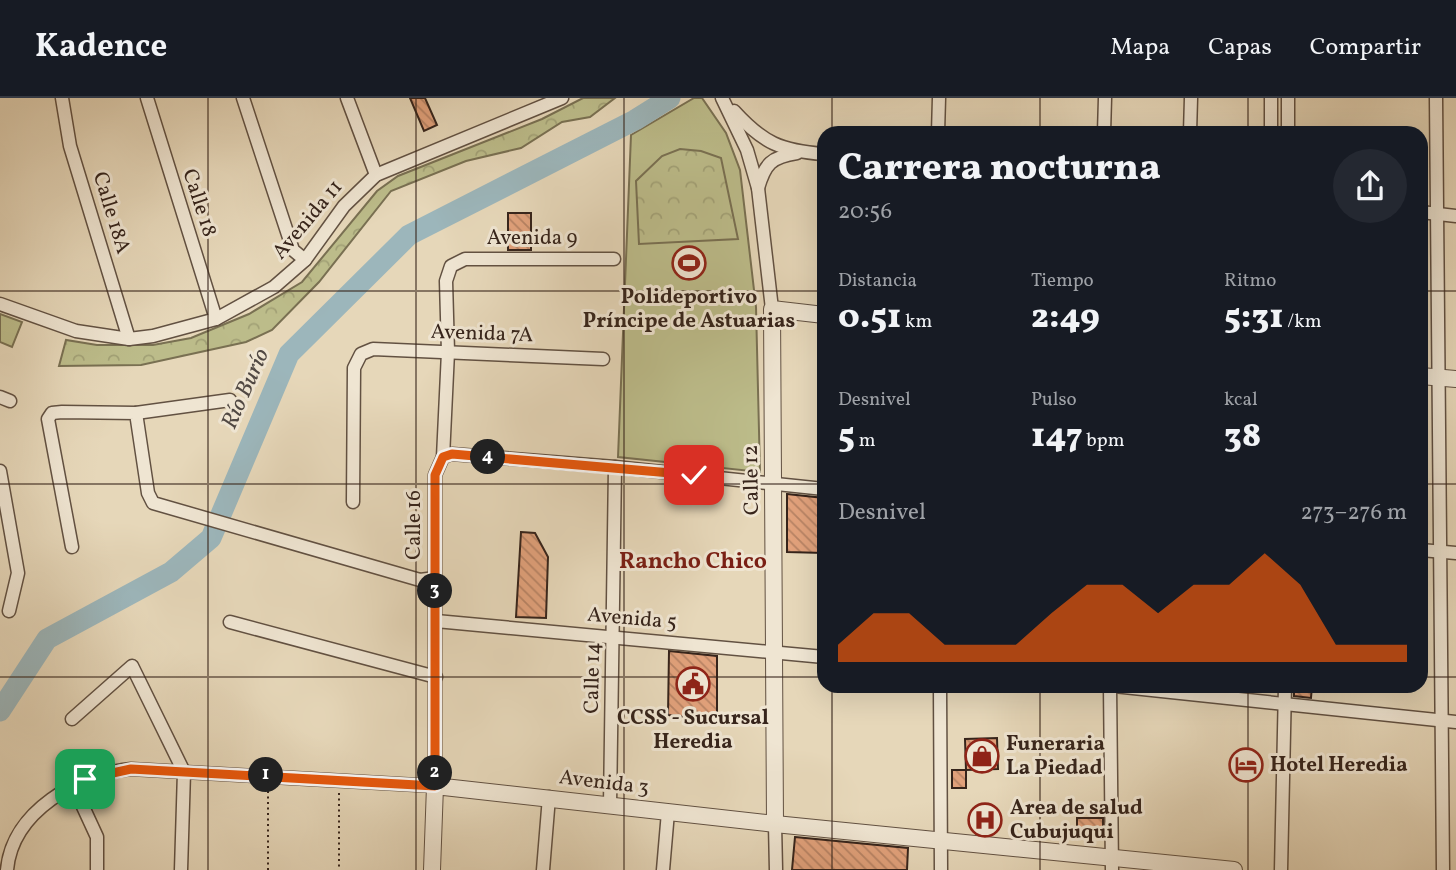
<!DOCTYPE html>
<html lang="es">
<meta charset="utf-8">
<style>
:root{--surface:#171b24;--page:#242831;--text:#f1f3f6;--muted:#9ea1a6;--line:#363941;--accent:#ea580c}
body{margin:0;font-family:Vollkorn,serif;background:var(--page);color:var(--text);height:100vh;display:flex;flex-direction:column;font-size:26px;white-space:nowrap}
*{box-sizing:border-box;margin:0}
p{font-size:23px;color:var(--muted)}
.icon{flex:none;width:38px;height:38px;fill:none;stroke:currentColor;stroke-width:2;stroke-linecap:round;stroke-linejoin:round}
.map{position:relative;flex:1;overflow:hidden}
.panel{position:absolute;left:817px;top:28px;width:611px;height:567px;display:flex;flex-direction:column;background:var(--surface);border-radius:21px;box-shadow:0 7px 28px #0002}
.panel>*{flex:none}
.pin{position:absolute;display:grid;place-items:center;width:60px;height:60px;color:#fff;margin:-30px;border-radius:14px;box-shadow:0 4px 10px #0006}
.km{position:absolute;width:35px;height:35px;margin:-18px;border-radius:50%;background:#222;color:#fff;font-size:19px;line-height:35px;text-align:center}
.round{display:grid;place-items:center;flex:none;width:74px;height:74px;border-radius:37px;background:var(--page)}
.overview{display:flex;align-items:center;justify-content:space-between;height:119px;padding:0 21px}
h1{font-size:38px;font-weight:800;line-height:52px}
.figures{display:grid;grid-template-columns:repeat(3,1fr);gap:10px;height:119px;padding:7px 21px}
.figures div{display:grid;align-content:center}
.figures b{font-size:35px;font-weight:800}
.figures small{font-size:19px;font-weight:400}
.figures p{font-size:19px}
.chart{height:196px;padding:14px 21px}
.chart p{display:flex;justify-content:space-between}
.chart svg{width:100%;height:126px;margin-top:7px;fill:var(--accent);opacity:.7}
header{display:flex;align-items:center;gap:42px;box-sizing:border-box;height:98px;padding:0 35px;background:var(--surface);border-bottom:2px solid var(--line)}
header strong{font-size:33px}
nav{display:flex;gap:38px;margin-inline-start:auto;font-size:24px}
.map>svg:first-child{display:block}
.green{fill:#bcbc8a;stroke:#797052;stroke-width:2}
.park{fill:url(#park-crowns);stroke:#797052;stroke-width:2}
.lines{fill:none;stroke-linecap:round;stroke-linejoin:round}
.river{stroke:#9cb6bb;stroke-width:21}
.building{fill:url(#building-back-hatch);stroke:#36241b;stroke-width:2}
.minor-casing{stroke:#625142;stroke-width:15}
.tertiary-casing{stroke:#625142;stroke-width:18}
.path{stroke:#36241b;stroke-width:2;stroke-dasharray:2 3.5;stroke-linecap:butt}
.minor{stroke:#efe5d2;stroke-width:12}
.tertiary{stroke:#efe5d2;stroke-width:16}
.route-casing{stroke:#fff;stroke-width:14}
.route{stroke:#ea580c;stroke-width:9}
.grid{fill:none;stroke:#36241b;stroke-width:2;stroke-opacity:0.55}
.labels{text-anchor:middle;dominant-baseline:central;stroke-width:6;stroke-linejoin:round;paint-order:stroke}
.street-label{font-size:21px;fill:#36241b;stroke:#efe5d2}
.poi-label{font-size:21px;font-weight:bold;fill:#36241b;stroke:#efe5d2;text-anchor:start}
.water-label{font-size:23px;font-style:italic;fill:#504843;stroke:#efe5d2}
.neighbourhood-label{font-size:23px;font-weight:bold;fill:#7a1f14;stroke:#efe5d2}
</style>
<header>
<strong>Kadence</strong>
<nav><a>Mapa</a><a>Capas</a><a>Compartir</a></nav>
</header>
<div class="map">
<svg width="1456" height="772" viewBox="0 0 1456 772">
<defs>
<pattern id="park-crowns" width="20" height="18" patternUnits="userSpaceOnUse" patternTransform="scale(1.75)"><rect width="20" height="18" fill="#bcbc8a"/><path d="M2 6a3 3 0 1 1 6 0M12 15a3 3 0 1 1 6 0" fill="none" stroke="#a2a176"/></pattern>
<pattern id="building-back-hatch" width="6" height="6" patternUnits="userSpaceOnUse" patternTransform="scale(1.75)"><rect width="6" height="6" fill="#e1a17b"/><path d="M-1 5l2 2M0 0l6 6M5-1l2 2" fill="none" stroke="#b78364"/></pattern>
</defs>
<rect width="100%" height="100%" fill="#e6d7b9"/>
<filter id="stains"><feTurbulence type="fractalNoise" baseFrequency=".00286" numOctaves="4"/><feColorMatrix values="0 0 0 0 .2 0 0 0 0 .09 0 0 0 0 .02 0 0 0 .5 -.17"/></filter>
<radialGradient id="worn" r=".72"><stop offset=".6" stop-color="#630" stop-opacity="0"/><stop offset="1" stop-color="#630" stop-opacity=".3"/></radialGradient>
<g class="green">
<polygon points="694,0 702,0 726,35 740,72 756,209 760,374 618,359 631,37"/>
<polygon points="0,216 22,224 12,249 0,244"/>
</g>
<g class="park">
<polygon points="583,0 615,0 590,19 562,24 521,50 466,63 391,93 319,184 272,232 246,244 141,267 59,268 66,242 97,247 153,247 191,240 249,216 302,184 377,93 398,78 542,21"/>
<polygon points="680,51 701,53 721,60 738,141 639,146 636,83 662,58"/>
</g>
<g class="lines">
<polyline class="river" points="0,613 47,541 171,474 211,440 289,256 409,137 635,22 670,0"/>
</g>
<g class="building">
<polygon points="410,0 425,0 437,27 424,33"/>
<rect x="508" y="115" width="23" height="37"/>
<polygon points="787,396 824,400 824,455 787,454"/>
<polygon points="521,434 535,435 548,459 546,520 516,519"/>
<polygon points="669,553 717,558 717,622 668,617"/>
<polygon points="1294,588 1312,588 1311,600 1294,598"/>
<polygon points="997,640 998,671 966,672 965,641"/>
<rect x="952" y="672" width="14" height="18"/>
<rect x="1077" y="720" width="26" height="21"/>
<polygon points="795,739 908,750 907,772 792,772"/>
</g>
<g class="lines">
<defs>
<g id="minor">
<polyline points="62,0 70,48 129,241"/>
<polyline points="147,0 216,221"/>
<polyline points="243,0 293,152 305,162"/>
<polyline points="347,0 376,77"/>
<polyline points="722,0 747,52 758,90 772,211"/>
<polyline points="1436,0 1443,772"/>
<path d="M734,13c29,32 47,40 90,43"/>
<polyline points="938,35 939,0"/>
<polyline points="1104,35 1105,0"/>
<polyline points="1190,35 1191,0"/>
<polyline points="1271,35 1271,0"/>
<polyline points="1288,35 1288,0"/>
<path d="M758,90c7,-24 13,-31 39,-35"/>
<polyline points="1421,114 1456,118"/>
<polyline points="0,206 76,233 129,241 153,238 216,221 274,189 305,162 344,108 376,77 562,0"/>
<polyline points="0,299 10,303"/>
<polyline points="136,315 230,302"/>
<polyline points="443,359 452,356 615,369 824,391"/>
<polyline points="0,373 18,475 9,513"/>
<polyline points="353,404 354,270 361,256 373,251 603,261"/>
<polyline points="72,449 48,321 52,315 62,314 136,315 148,395 153,405 420,482 435,480"/>
<polyline points="1421,452 1456,455"/>
<polyline points="436,523 824,559"/>
<polyline points="230,524 436,579"/>
<polyline points="940,588 941,772"/>
<polyline points="1110,588 1112,772"/>
<polyline points="1114,588 1456,624"/>
<polyline points="72,621 132,568 184,674 181,772"/>
<polyline points="73,687 97,739 97,772"/>
<polyline points="610,707 615,369"/>
<polyline points="775,726 776,772"/>
<path d="M7,772c5,-59 72,-96 124,-101l304,17v-311l8,-18 5,-105 -2,-71 5,-15 14,-7h149"/>
<polyline points="543,772 549,699"/>
<polyline points="663,772 668,714"/>
<polyline points="1281,772 1285,588"/>
</g>
<g id="tertiary">
<polyline points="1421,278 1456,281"/>
<polyline points="775,726 772,211 824,217"/>
<polyline points="432,772 435,688 775,726 1234,772"/>
</g>
</defs>
<use href="#minor" class="minor-casing"/>
<use href="#tertiary" class="tertiary-casing"/>
<g class="path">
<polyline points="339,695 339,772"/>
<polyline points="268,772 268,693"/>
</g>
<use href="#minor" class="minor"/>
<use href="#tertiary" class="tertiary"/>
</g>
<g class="lines">
<defs>
<polyline id="route" points="85,681 131,671 435,688 435,377 443,359 452,356 694,377"/>
</defs>
<use href="#route" class="route-casing"/>
<use href="#route" class="route"/>
</g>
<path class="grid" d="M208,0v772M416,0v772M624,0v772M832,0v35M1040,0v35M1248,0v35M0,193h824M1421,193h35M0,386h824M1421,386h35M0,579h824M1421,579h35M832,588v184M1040,588v184M1248,588v184"/>
<defs>
<symbol id="stadium-ring" viewBox="-11 -11 22 22"><circle r="9.5" fill="#efe5d2" stroke="#8f2418" stroke-width="1.5"/><path d="M0-5a6.5 5 0 1 0 0 10a6.5 5 0 1 0 0-10ZM-3.5-1.8h7v3.6h-7Z" fill="#8f2418"/></symbol>
<symbol id="civic-ring" viewBox="-11 -11 22 22"><circle r="9.5" fill="#efe5d2" stroke="#8f2418" stroke-width="1.5"/><path d="M-.6-6.5H3V-4.5H.6V-3L4-1V1h2V6H-6V1h2V-1L-.6-3ZM-1.2 2.5V6h2.4V2.5Z" fill="#8f2418"/></symbol>
<symbol id="shop-ring" viewBox="-11 -11 22 22"><circle r="9.5" fill="#efe5d2" stroke="#8f2418" stroke-width="1.5"/><path d="M-5-2.5h2.3a2.7 3.5 0 0 1 5.4 0H5L5.5 6h-11ZM-1.5-2.5h3a1.5 2.3 0 0 0-3 0Z" fill="#8f2418"/></symbol>
<symbol id="hotel-ring" viewBox="-11 -11 22 22"><circle r="9.5" fill="#efe5d2" stroke="#8f2418" stroke-width="1.5"/><path d="M-6-4.5h1.5V1H6V5H4.5V3h-9V5H-6ZM-4 0a1.8 1.8 0 1 1 3.6 0ZM.5 0V-2.5h3Q6-2.5 6 0Z" fill="#8f2418"/></symbol>
<symbol id="hospital-ring" viewBox="-11 -11 22 22"><circle r="9.5" fill="#efe5d2" stroke="#8f2418" stroke-width="1.5"/><path d="M-5-5h3v3.5h4V-5h3V5h-3V1.5h-4V5h-3Z" fill="#8f2418"/></symbol>
</defs>
<g fill-rule="evenodd">
<use href="#stadium-ring" x="670" y="146" width="38" height="38"/>
<use href="#civic-ring" x="674" y="567" width="38" height="38"/>
<use href="#shop-ring" x="963" y="639" width="38" height="38"/>
<use href="#hotel-ring" x="1227" y="648" width="38" height="38"/>
<use href="#hospital-ring" x="966" y="703" width="38" height="38"/>
</g>
<g class="labels">
<g class="street-label">
<text transform="translate(199 105) rotate(72)">Calle 18</text>
<text transform="translate(111 115) rotate(73)">Calle 18A</text>
<text transform="translate(308 122) rotate(-50)">Avenida 11</text>
<text x="532" y="140">Avenida 9</text>
<text transform="translate(482 236) rotate(2)">Avenida 7A</text>
<text transform="translate(752 382) rotate(-91)">Calle 12</text>
<text transform="translate(414 427) rotate(-90)">Calle 16</text>
<text transform="translate(632 521) rotate(5)">Avenida 5</text>
<text transform="translate(593 580) rotate(-89)">Calle 14</text>
<text transform="translate(604 685) rotate(7)">Avenida 3</text>
</g>
<g class="poi-label">
<text x="689" y="199" text-anchor="middle">Polideportivo<tspan x="689" dy="24">Príncipe de Astuarias</tspan></text>
<text x="693" y="620" text-anchor="middle">CCSS - Sucursal<tspan x="693" dy="24">Heredia</tspan></text>
<text x="1006" y="646">Funeraria<tspan x="1006" dy="24">La Piedad</tspan></text>
<text x="1270" y="667">Hotel Heredia</text>
<text x="1010" y="710">Area de salud<tspan x="1010" dy="24">Cubujuqui</tspan></text>
</g>
<g class="water-label">
<text transform="translate(246 291) rotate(-66)">Río Burío</text>
</g>
<g class="neighbourhood-label">
<text x="693" y="464">Rancho Chico</text>
</g>
</g>
<rect width="100%" height="100%" filter="url(#stains)"/>
<rect width="100%" height="100%" fill="url(#worn)"/>
</svg>
<div class="pin" style="left:85px;top:681px;background:#1e9e55"><svg class="icon" aria-label="arrive" viewBox="0 0 24 24"><path d="M6 21V4h12l-3 4 3 4H6"/></svg></div>
<div class="pin" style="left:694px;top:377px;background:#d93025"><svg class="icon" aria-label="check" viewBox="0 0 24 24"><path d="M5 12l5 5 9-10"/></svg></div>
<b class="km" style="left:266px;top:677px">1</b>
<b class="km" style="left:435px;top:675px">2</b>
<b class="km" style="left:435px;top:493px">3</b>
<b class="km" style="left:488px;top:359px">4</b>
<section class="panel">
<div class="overview"><div><h1>Carrera nocturna</h1><p>20:56</p></div><a class="round"><svg class="icon" aria-label="share" viewBox="0 0 24 24"><path d="M12 15V3M7 8l5-5 5 5M5 13v7h14v-7"/></svg></a></div>
<div class="figures">
<div><p>Distancia</p><b>0.51<small> km</small></b></div>
<div><p>Tiempo</p><b>2:49</b></div>
<div><p>Ritmo</p><b>5:31<small> /km</small></b></div>
</div>
<div class="figures">
<div><p>Desnivel</p><b>5<small> m</small></b></div>
<div><p>Pulso</p><b>147<small> bpm</small></b></div>
<div><p>kcal</p><b>38</b></div>
</div>
<div class="chart"><p><span>Desnivel</span>273–276 m</p>
<svg viewBox="0 0 160 44" preserveAspectRatio="none"><path d="M0 44V38L10 27L20 27L30 38L40 38L50 38L60 27L70 17L80 17L90 27L100 17L110 17L120 6L130 17L140 38L150 38L160 38V44z"/></svg>
</div>
</section>
</div>
